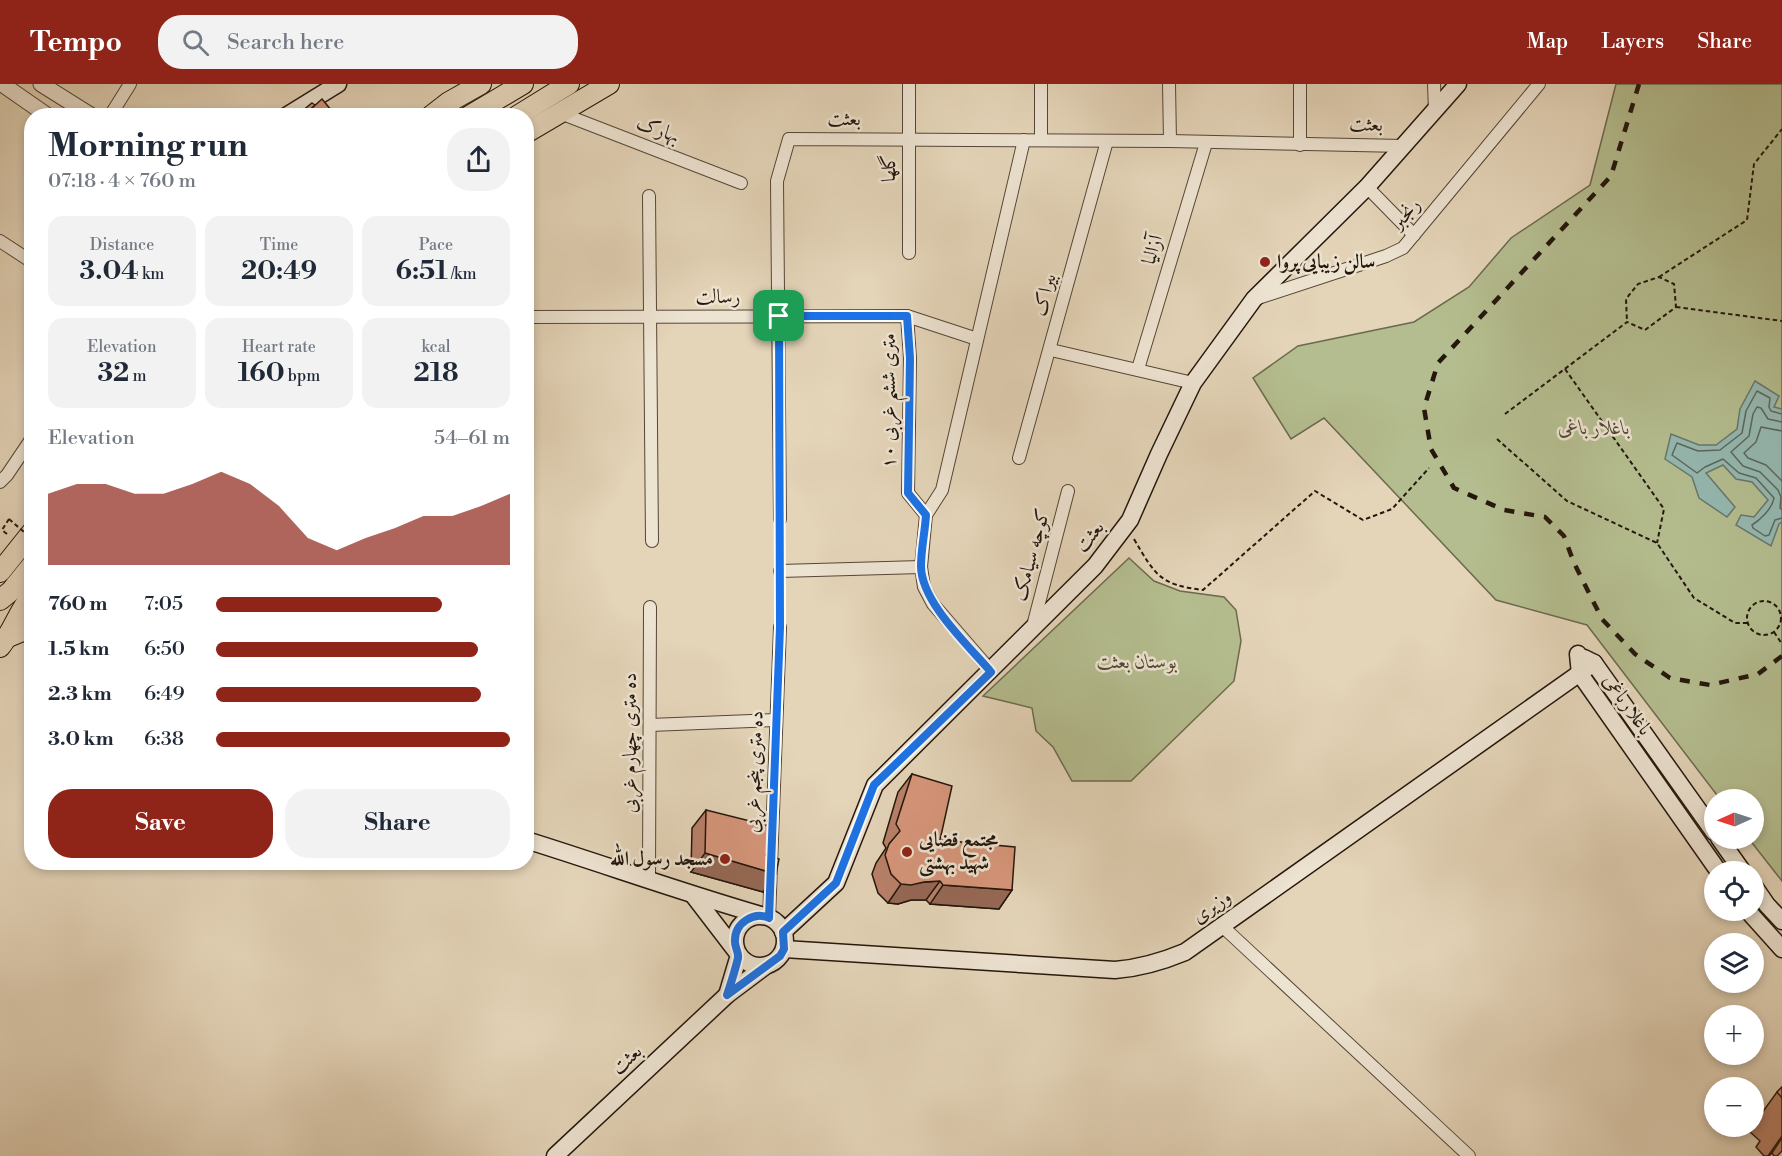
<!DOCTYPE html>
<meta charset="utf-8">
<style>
:root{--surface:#fff;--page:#f2f2f3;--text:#1f2937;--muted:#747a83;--accent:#8f2418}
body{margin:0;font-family:"Libre Bodoni",Amiri,serif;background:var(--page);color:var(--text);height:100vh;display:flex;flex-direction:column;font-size:22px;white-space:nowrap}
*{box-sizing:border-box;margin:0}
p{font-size:20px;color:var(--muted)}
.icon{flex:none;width:33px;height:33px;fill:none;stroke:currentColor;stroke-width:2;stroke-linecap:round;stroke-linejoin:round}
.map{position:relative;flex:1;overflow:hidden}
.side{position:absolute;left:24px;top:24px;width:510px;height:762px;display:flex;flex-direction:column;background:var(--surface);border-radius:24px;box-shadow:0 3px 9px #0003}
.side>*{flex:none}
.needle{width:39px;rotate:267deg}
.tools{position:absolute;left:1704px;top:705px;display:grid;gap:12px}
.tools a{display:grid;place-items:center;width:60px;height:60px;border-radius:50%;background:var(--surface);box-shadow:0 3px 9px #0003;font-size:30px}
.pin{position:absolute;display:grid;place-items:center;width:51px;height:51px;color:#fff;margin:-26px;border-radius:12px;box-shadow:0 3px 9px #0006}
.round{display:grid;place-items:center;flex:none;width:63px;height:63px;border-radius:24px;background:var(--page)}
.summary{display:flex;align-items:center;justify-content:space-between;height:102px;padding:0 24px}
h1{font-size:33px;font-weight:700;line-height:45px}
.figures{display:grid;grid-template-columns:repeat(3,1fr);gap:9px;height:102px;padding:6px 24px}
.figures div{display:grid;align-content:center;border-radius:15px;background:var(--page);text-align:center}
.figures b{font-size:26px;font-weight:700}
.figures small{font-size:16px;font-weight:400}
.figures p{font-size:16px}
.chart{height:168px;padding:12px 24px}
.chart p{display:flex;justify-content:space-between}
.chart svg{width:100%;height:108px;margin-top:6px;fill:var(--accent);opacity:.7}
.button{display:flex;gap:12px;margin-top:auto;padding:12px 24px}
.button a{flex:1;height:69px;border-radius:24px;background:var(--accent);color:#fff;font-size:24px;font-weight:700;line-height:69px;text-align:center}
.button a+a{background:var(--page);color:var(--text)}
ul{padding:0 24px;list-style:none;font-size:20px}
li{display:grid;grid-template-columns:96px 72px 1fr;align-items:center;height:45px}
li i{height:15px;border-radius:8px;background:var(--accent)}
header{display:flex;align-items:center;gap:36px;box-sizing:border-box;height:84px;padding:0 30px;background:var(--accent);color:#fff}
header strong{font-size:28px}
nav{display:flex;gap:33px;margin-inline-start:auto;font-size:21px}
.search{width:420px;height:54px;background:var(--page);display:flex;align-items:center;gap:15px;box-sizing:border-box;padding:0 21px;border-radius:24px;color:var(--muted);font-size:22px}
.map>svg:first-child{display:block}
.green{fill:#b4bd8f;stroke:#6c6a4e;stroke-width:1.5}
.water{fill:#95b8b0;stroke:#68776e;stroke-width:1.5}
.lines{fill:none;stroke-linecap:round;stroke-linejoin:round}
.shore{stroke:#5c675e;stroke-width:1.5}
.minor-casing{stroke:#544637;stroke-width:14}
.tertiary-casing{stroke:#544637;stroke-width:17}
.secondary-casing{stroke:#24160c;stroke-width:19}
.trunk-casing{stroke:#24160c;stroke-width:22}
.path{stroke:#24160c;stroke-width:2;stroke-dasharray:4.5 3;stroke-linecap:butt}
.minor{stroke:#ede3d1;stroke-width:12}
.tertiary{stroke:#ede3d1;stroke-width:15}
.secondary{stroke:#ede3d1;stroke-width:16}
.trunk{stroke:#e4d4b8;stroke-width:20}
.rail{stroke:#24160c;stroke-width:4.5;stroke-dasharray:10 10;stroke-linecap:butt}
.path-bridge{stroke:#24160c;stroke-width:2;stroke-dasharray:4.5 3;stroke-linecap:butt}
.wall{fill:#b88069;stroke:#24160c;stroke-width:1.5}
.shaded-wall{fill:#966855;stroke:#24160c;stroke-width:1.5}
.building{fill:#d6957a;stroke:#24160c;stroke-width:1.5}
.route-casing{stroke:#fff;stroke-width:12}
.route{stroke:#1a73e8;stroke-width:8}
.poi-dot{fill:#8f2418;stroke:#ede3d1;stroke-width:2}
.labels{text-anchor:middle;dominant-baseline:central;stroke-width:5;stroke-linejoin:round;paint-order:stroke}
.street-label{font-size:20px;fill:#24160c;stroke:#ede3d1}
.poi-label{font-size:20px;font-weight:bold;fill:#24160c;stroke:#ede3d1;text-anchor:start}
.park-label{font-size:20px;font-style:italic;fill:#4f4833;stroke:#ede3d1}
</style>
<header>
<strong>Tempo</strong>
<div class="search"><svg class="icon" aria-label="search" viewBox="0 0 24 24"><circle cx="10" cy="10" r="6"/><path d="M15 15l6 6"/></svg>Search here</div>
<nav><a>Map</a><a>Layers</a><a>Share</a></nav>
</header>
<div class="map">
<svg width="1782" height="1072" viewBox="0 0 1782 1072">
<rect width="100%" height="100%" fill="#e4d4b8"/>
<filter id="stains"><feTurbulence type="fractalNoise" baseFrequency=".00333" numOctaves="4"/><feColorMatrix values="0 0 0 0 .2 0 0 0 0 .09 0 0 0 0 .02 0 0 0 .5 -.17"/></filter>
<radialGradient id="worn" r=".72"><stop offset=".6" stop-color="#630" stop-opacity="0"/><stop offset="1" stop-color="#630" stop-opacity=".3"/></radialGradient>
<g class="green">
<polygon points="1616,0 1782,0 1782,797 1749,755 1754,754 1754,716 1720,715 1587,541 1496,516 1324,334 1291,355 1253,294 1298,262 1414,238 1469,203 1511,154 1590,101"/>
<polygon points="1129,474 1154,497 1180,507 1224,513 1236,526 1241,557 1234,597 1131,697 1072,697 1053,663 1036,647 1032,624 983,612"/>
</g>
<polygon class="water" points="1755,297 1779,312 1774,323 1782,325 1782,438 1779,440 1771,462 1736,441 1741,431 1754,433 1768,416 1752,398 1736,395 1723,381 1706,389 1735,423 1727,433 1699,414 1692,393 1665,375 1671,350 1699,361 1716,361 1737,345 1740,325"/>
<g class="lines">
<g class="shore">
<path d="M1782,330l-11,-3 -2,-4 1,-9 -13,-7 -11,20 -4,22 -22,17 -22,1 -21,-8 -5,12 25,18 8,-6 18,-8 16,14 17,5 18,20c-2,11 -14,22 -22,27l1,3 12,8 4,-1 6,-15 7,-2"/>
<polyline points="1782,338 1768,335 1761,324 1757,323 1753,330 1749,352 1731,368 1743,382 1760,388 1778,406 1781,413 1780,424 1782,426"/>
<polyline points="1782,347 1761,343 1756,358 1744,369 1748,374 1766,381 1782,397"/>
</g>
<defs>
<g id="minor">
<polyline points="1169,0 1170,57"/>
<polyline points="1300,0 1300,61"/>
<polyline points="1434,0 1435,27"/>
<polyline points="560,29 741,99"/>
<polyline points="110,32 130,0"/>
<polyline points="1041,56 1041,0"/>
<polyline points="1367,103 1414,151"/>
<polyline points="649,112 652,457"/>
<polyline points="0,157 32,178"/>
<polyline points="909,169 909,0"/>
<polyline points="1258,214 1386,172 1403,164 1539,0"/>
<polyline points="907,232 910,274 908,409 926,431"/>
<polyline points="526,233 907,232 977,255"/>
<polyline points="1051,266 1193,299"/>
<polyline points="1138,285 1206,59"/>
<polyline points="1019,374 1107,57"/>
<polyline points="0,398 7,391 32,354"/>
<polyline points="780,435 777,97 789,55 1170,57 1404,62"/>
<polyline points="780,487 921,483"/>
<polyline points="526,531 527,525"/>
<polyline points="1033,542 1068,407"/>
<polyline points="991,587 933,520 924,503 921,483 926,431 942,406 1024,56"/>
<polyline points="650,641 776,636"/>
<polyline points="649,794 650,523"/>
<polyline points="769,834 780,543"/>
<polyline points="1221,841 1469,1072"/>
</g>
<g id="tertiary">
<polyline points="2,0 48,32"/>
<polyline points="41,0 92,32"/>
</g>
<g id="secondary">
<polyline points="286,32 338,0"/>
<polyline points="1578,570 1580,590 1719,788"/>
<polyline points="1584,574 1594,579 1714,748"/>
<polyline points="1719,754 1743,788"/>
<path d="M526,756c80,25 158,53 238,76"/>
<polyline points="1754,802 1767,821 1782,837"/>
<polyline points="693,811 739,871 727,911"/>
<polyline points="1747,826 1782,865"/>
<circle cx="760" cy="857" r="25"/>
<polyline points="783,848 836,799 875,701 1095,482 1130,436 1159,370 1193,299 1254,215 1367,103 1458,0"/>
<path d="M784,865l331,21c26,-2 46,-8 70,-18l409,-289"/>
<polyline points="555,1072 727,911 767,881"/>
</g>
<g id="trunk">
<polyline points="431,32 449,18 481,0"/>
<polyline points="469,32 523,0"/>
<polyline points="517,32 569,0"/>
<polyline points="526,49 609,0"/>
<polyline points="0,488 32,448"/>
<polyline points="0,516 11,507 32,481"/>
<polyline points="8,553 32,543"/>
<path d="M0,563c13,-16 18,-35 32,-52"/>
</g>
</defs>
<use href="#minor" class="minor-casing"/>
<use href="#tertiary" class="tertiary-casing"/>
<use href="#secondary" class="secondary-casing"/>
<use href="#trunk" class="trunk-casing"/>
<g class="path">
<polyline points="1659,193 1747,136 1754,80 1782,45"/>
<polyline points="1676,223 1782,237"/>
<polyline points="1565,285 1664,425 1657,459"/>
<polyline points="1505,330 1627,238 1645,246 1676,223 1674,200 1659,193 1638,200 1626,215 1627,238"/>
<polyline points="1497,355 1567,417 1657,459 1694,514 1735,539 1747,539"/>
<polyline points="7,450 2,446 9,435"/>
<path d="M1134,455c21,36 26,46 69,51l112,-99 48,29 29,-11 37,-41"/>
<polyline points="780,474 780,447"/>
<circle cx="1764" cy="534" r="17"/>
<polyline points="780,531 780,501"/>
<polyline points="1774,548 1782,560"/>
</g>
<use href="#minor" class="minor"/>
<use href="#tertiary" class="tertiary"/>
<use href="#secondary" class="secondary"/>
<use href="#trunk" class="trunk"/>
<polyline class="rail" points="1639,0 1611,92 1438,279 1424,324 1431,365 1454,404 1504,426 1545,433 1564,452 1574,479 1602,535 1635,570 1670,594 1710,601 1758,590 1782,572"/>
<polyline class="path-bridge" points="9,435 32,455"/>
</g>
<g class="wall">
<polygon points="912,690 940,756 1012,806 999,825 930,820 926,816 911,816 898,820 888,819 878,809 872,790 876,779 886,764 883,759 898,708"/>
<polygon points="706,726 766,771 763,808 691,788 692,744"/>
<polygon points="1782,1003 1782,1067 1777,1072 1774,1072 1772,1069 1769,1072 1764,1072 1756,1063 1760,1057 1749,1047 1777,1008"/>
</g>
<g class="shaded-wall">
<polygon points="705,769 776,790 763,808 691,788"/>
<polygon points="940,797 926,816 911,816 898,820 888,819 901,800"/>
<polygon points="943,801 1012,806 999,825 930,820"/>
<polygon points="1782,1052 1782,1054 1772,1069 1768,1072"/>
</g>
<g class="building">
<polygon points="322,15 336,32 303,32"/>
<polygon points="312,19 315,21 303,32 296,32"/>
<polygon points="912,690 952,702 940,756 1015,763 1012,806 943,801 940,797 924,798 911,801 901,800 891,790 885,771 889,760 900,747 896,740"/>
<polygon points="706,726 774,743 766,771 779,775 776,790 705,769"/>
<polygon points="1782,1003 1782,1014 1777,1008"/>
</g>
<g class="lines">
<defs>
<path id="route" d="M779,232h128l3,42 -2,135 18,22c-1,17 -5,34 -5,51 0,36 47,79 70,106l-117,113 -38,98 -53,49 1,17 -4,7 -53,39c4,-12 8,-24 11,-37 1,-6 -4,-12 -3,-18 0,-17 19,-29 34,-22l11,-291z"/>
</defs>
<use href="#route" class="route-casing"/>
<use href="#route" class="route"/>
</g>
<g class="poi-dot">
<circle cx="1265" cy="178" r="6"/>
<circle cx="907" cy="768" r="6"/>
<circle cx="725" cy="775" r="6"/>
</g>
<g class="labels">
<g class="street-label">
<text x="844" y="35">بعثت</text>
<text transform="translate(1366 41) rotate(1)">بعثت</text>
<text transform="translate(658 46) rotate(21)">بهارک</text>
<text transform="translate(889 84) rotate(-90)">گلها</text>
<text transform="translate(1406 130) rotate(-49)">رنجبر</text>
<text transform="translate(1153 166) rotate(-73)">آزالیا</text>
<text transform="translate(1045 211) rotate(-75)">بیراک</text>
<text x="718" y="213">رسالت</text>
<text transform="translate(889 317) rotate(-90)">۱۰ متری ششم غربی</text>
<text transform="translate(1090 453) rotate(-51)">بعثت</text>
<text transform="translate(1032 471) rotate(-75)">کوچه سیامک</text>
<text transform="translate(1627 621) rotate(55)">باغلارباغی</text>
<text transform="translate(630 659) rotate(-90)">ده متری چهارم غربی</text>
<text transform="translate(755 688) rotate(-88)">ده متری پنجم غربی</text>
<text transform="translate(1212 823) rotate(-35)">وزیری</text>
<text transform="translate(627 976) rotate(-43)">بعثت</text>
</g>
<g class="poi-label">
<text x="1277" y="178">سالن زيبايى پروا</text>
<text x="919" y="756">مجتمع قضایی<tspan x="919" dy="23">شهید بهشتی</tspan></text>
<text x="713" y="775" text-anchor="end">مسجد رسول الله</text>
</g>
<g class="park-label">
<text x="1594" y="344">باغلار باغی</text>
<text x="1137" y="578">بوستان بعثت</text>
</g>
</g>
<rect width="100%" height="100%" filter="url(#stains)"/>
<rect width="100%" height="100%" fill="url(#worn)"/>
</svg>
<div class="tools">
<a><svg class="needle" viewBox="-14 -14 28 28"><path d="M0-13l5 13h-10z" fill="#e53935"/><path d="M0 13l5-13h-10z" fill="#747a83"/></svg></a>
<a><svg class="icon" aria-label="locate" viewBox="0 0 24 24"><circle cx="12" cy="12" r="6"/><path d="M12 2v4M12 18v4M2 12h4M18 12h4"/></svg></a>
<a><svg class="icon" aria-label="layers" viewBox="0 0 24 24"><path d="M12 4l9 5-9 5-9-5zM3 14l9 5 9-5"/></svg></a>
<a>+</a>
<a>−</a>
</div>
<div class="pin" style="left:779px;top:232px;background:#1e9e55"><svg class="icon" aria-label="arrive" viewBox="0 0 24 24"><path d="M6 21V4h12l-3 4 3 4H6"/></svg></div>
<section class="side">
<div class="summary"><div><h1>Morning run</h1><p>07:18 · 4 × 760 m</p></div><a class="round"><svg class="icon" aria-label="share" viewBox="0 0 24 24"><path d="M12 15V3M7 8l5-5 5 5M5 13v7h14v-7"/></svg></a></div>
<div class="figures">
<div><p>Distance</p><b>3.04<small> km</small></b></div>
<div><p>Time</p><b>20:49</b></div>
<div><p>Pace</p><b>6:51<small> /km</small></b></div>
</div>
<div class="figures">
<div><p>Elevation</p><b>32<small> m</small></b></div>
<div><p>Heart rate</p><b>160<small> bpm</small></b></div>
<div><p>kcal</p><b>218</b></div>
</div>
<div class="chart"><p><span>Elevation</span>54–61 m</p>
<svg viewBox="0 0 160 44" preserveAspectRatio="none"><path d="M0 44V15L10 11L20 11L30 15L40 15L50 11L60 6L70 11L80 20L90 33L100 38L110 33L120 29L130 24L140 24L150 20L160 15V44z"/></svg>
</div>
<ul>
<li><b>760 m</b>7:05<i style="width:77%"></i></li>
<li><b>1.5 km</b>6:50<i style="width:89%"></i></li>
<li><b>2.3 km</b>6:49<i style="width:90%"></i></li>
<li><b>3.0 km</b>6:38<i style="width:100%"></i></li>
</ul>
<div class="button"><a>Save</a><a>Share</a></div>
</section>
</div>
